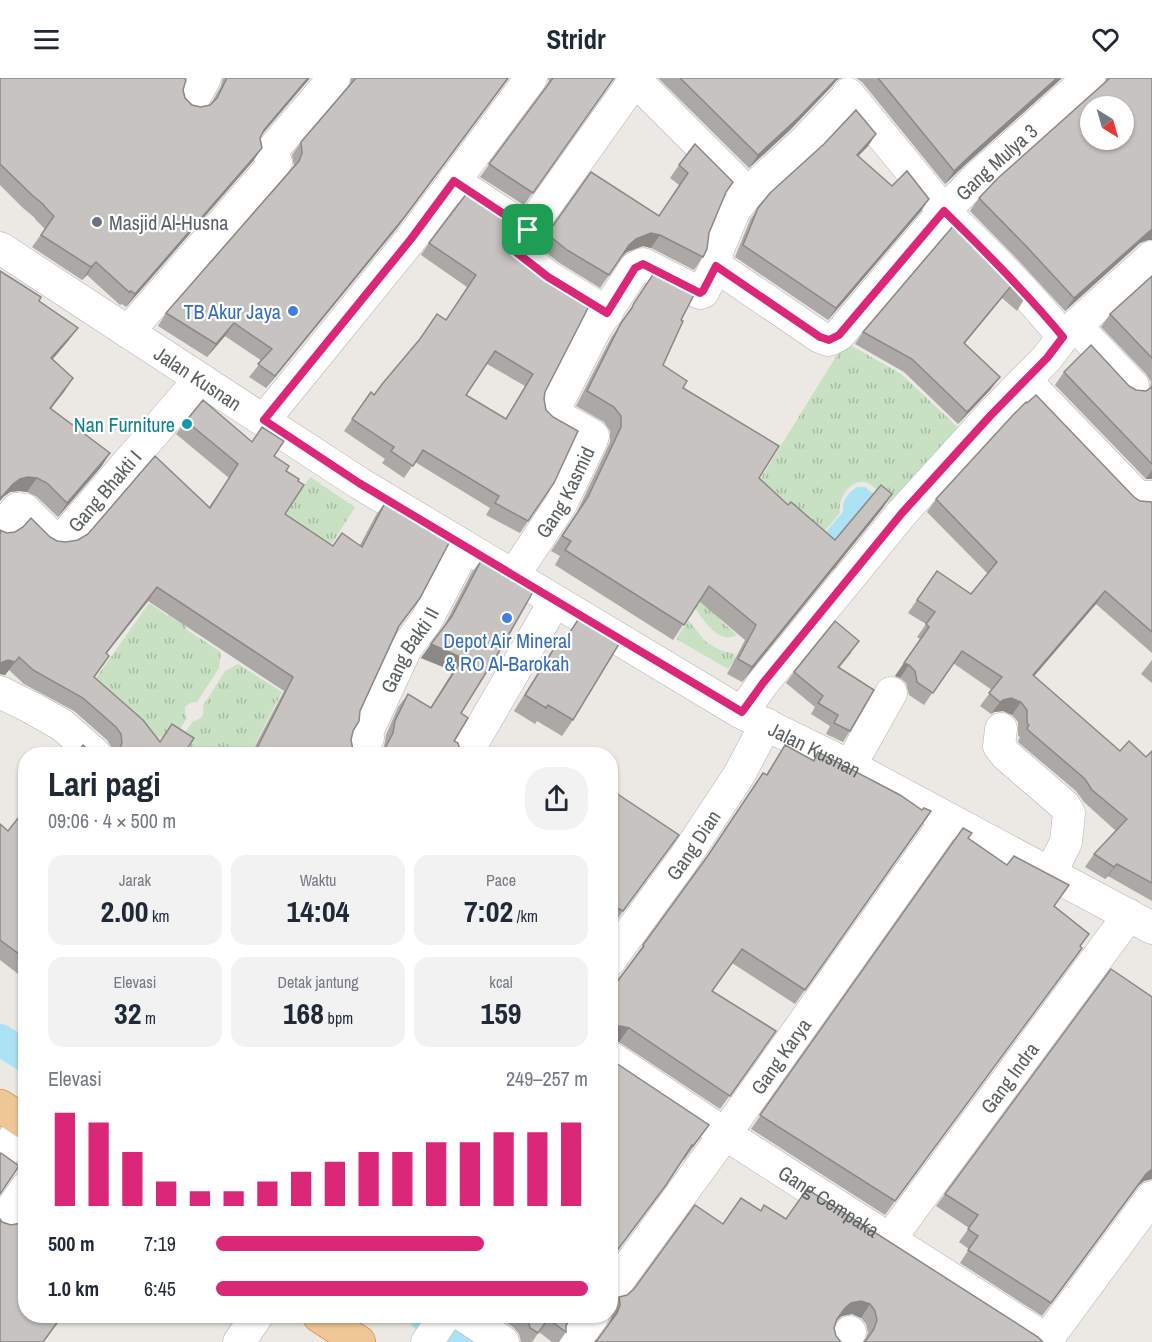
<!DOCTYPE html>
<html lang="id">
<meta charset="utf-8">
<style>
:root{--surface:#fff;--page:#f2f2f3;--text:#1f2937;--muted:#747a83;--accent:#db2777}
body{margin:0;font-family:"Archivo Narrow",sans-serif;background:var(--page);color:var(--text);height:100vh;display:flex;flex-direction:column;font-size:22px;white-space:nowrap}
*{box-sizing:border-box;margin:0}
p{font-size:20px;color:var(--muted)}
.icon{flex:none;width:33px;height:33px;fill:none;stroke:currentColor;stroke-width:2;stroke-linecap:round;stroke-linejoin:round}
.map{position:relative;flex:1;overflow:hidden}
.details{position:absolute;left:18px;top:669px;width:600px;height:576px;display:flex;flex-direction:column;background:var(--surface);border-radius:24px;box-shadow:0 2px 4px #0004}
.details>*{flex:none}
.needle{width:39px;rotate:143deg}
.buttons{position:absolute;left:1080px;top:18px;display:grid;gap:12px}
.buttons a{display:grid;place-items:center;width:54px;height:54px;border-radius:50%;background:var(--surface);box-shadow:0 2px 4px #0004;font-size:30px}
.pin{position:absolute;display:grid;place-items:center;width:51px;height:51px;color:#fff;margin:-26px;border-radius:12px;box-shadow:0 3px 9px #0006}
.round{display:grid;place-items:center;flex:none;width:63px;height:63px;border-radius:24px;background:var(--page)}
.overview{display:flex;align-items:center;justify-content:space-between;height:102px;padding:0 30px}
h1{font-size:33px;font-weight:700;line-height:45px}
.metrics{display:grid;grid-template-columns:repeat(3,1fr);gap:9px;height:102px;padding:6px 30px}
.metrics div{display:grid;align-content:center;border-radius:15px;background:var(--page);text-align:center}
.metrics b{font-size:30px;font-weight:700}
.metrics small{font-size:16px;font-weight:400}
.metrics p{font-size:16px}
.chart{height:168px;padding:12px 30px}
.chart p{display:flex;justify-content:space-between}
.chart svg{width:100%;height:108px;margin-top:6px;stroke:var(--accent);stroke-width:6}
ul{padding:0 30px;list-style:none;font-size:20px}
li{display:grid;grid-template-columns:96px 72px 1fr;align-items:center;height:45px}
li i{height:15px;border-radius:8px;background:var(--accent)}
header{display:flex;justify-content:space-between;align-items:center;height:78px;padding:0 30px;background:var(--surface);font-size:27px;font-weight:700}
.map>svg:first-child{display:block}
.grass{fill:url(#grass-tufts)}
.water{fill:#abe3f4}
.lines{fill:none;stroke-linecap:round;stroke-linejoin:round}
.canal{stroke:#abe3f4;stroke-width:32}
.minor-casing{stroke:#b0b4b7;stroke-width:33}
.highway-casing{stroke:#d3741c;stroke-width:34}
.minor{stroke:#fff;stroke-width:32}
.highway{stroke:#efc797;stroke-width:33}
.wall{fill:#aba8a5;fill-rule:evenodd}
.shaded-wall{fill:#8b8886}
.building{fill:#c7c3c0;stroke:#8b8886;stroke-width:1.5;fill-rule:evenodd}
.route-casing{stroke:#fff;stroke-width:12}
.route{stroke:#db2777;stroke-width:8}
.worship-dot{fill:#6b7280;stroke:#fff;stroke-width:2}
.shop-dot{fill:#3f7fe0;stroke:#fff;stroke-width:2}
.culture-dot{fill:#0f9aa8;stroke:#fff;stroke-width:2}
.labels{text-anchor:middle;dominant-baseline:central;stroke-width:4.5;stroke-linejoin:round;paint-order:stroke}
.street-label{font-size:20px;fill:#5b6062;stroke:#fff}
.worship-label{font-size:20px;fill:#5b616d;stroke:#fff;text-anchor:start}
.shop-label{font-size:20px;fill:#366cbe;stroke:#fff;text-anchor:end}
.culture-label{font-size:20px;fill:#0d838f;stroke:#fff;text-anchor:end}
</style>
<header><svg class="icon" aria-label="menu" viewBox="0 0 24 24"><path d="M4 6h16M4 12h16M4 18h16"/></svg>Stridr<svg class="icon" aria-label="heart" viewBox="0 0 24 24"><path d="M12 20l-8-8c-3-5 5-10 8-4 3-6 11-1 8 4z"/></svg></header>
<div class="map">
<svg width="1152" height="1264" viewBox="0 0 1152 1264">
<defs>
<pattern id="grass-tufts" width="24" height="20" patternUnits="userSpaceOnUse" patternTransform="scale(1.5)"><rect width="24" height="20" fill="#c9e1c3"/><path d="M3 7l-1-3M5 7V3M7 7l1-3M15 17l-1-3M17 17v-4M19 17l1-3" fill="none" stroke="#a6baa2"/></pattern>
</defs>
<rect width="100%" height="100%" fill="#ece8e3"/>
<g class="grass">
<path d="M845,264l56,32 63,59 -69,77 -14,-12 1,-3c-4,-3 -9,-10 -14,-12 -16,-7 -31,15 -28,30l-18,21 30,26 -13,16 -31,-26 -65,-43z"/>
<polygon points="310,399 355,429 333,464 330,466 268,462"/>
<path d="M709,507l22,19 -12,15 18,16c-18,10 -33,-14 -42,-27z"/>
<polygon points="149,525 168,538 173,530 185,547 187,552 221,574 219,590 197,624 190,625 185,629 185,636 187,640 174,660 165,658 157,661 87,613"/>
<polygon points="688,542 706,564 720,572 735,576 735,581 728,591 676,561"/>
<path d="M238,586l44,28 -32,62h-64v-5l-7,-7 14,-21c9,-1 12,-7 10,-15l22,-35z"/>
</g>
<path class="water" d="M857,409h8l14,11 -42,48 -13,-12 19,-22c-1,-12 5,-19 14,-25z"/>
<g class="lines">
<g class="canal">
<polyline points="0,962 26,978"/>
<polyline points="425,1238 466,1264"/>
</g>
<defs>
<g id="minor">
<polyline points="633,0 748,115"/>
<polyline points="192,24 205,0"/>
<polyline points="454,103 528,152"/>
<path id="s1" d="M0,170l359,235 383,230 108,53 302,162"/>
<polyline points="716,188 717,174 734,133 748,115 803,65 849,17"/>
<polyline points="607,235 548,199 514,172 635,2"/>
<polyline points="1076,248 1133,308"/>
<polyline points="128,254 276,84 269,76 334,0"/>
<polyline points="1063,259 1152,179"/>
<polyline points="1025,302 1138,419 1152,419"/>
<polyline points="264,342 411,161 531,0"/>
<path id="s2" d="M0,451l17,-20 8,1 28,28 12,-2 135,-157"/>
<path id="s3" d="M513,498l48,-72 31,-65 1,-3 -3,-2 -36,-20 -1,-2 42,-83 40,-61 8,-4 57,29 3,-1 13,-26 104,71 9,3 10,-5 105,-124 -96,-117"/>
<polyline points="0,614 30,629 62,647 95,676"/>
<path id="s4" d="M742,635l21,-30 139,-170 89,-98 56,-57 16,-21c-36,-45 -78,-86 -119,-126l33,-33 112,-100"/>
<polyline points="1001,651 999,668 1006,677 1064,727 1069,735 1066,764 1050,796"/>
<path id="s5" d="M359,676l9,-16 -1,-6 39,-84 20,-27 39,-74"/>
<polyline points="466,676 555,523"/>
<polyline points="850,688 891,615"/>
<path id="s6" d="M610,882l73,-100 56,-85 27,-51"/>
<path id="s7" d="M610,979l115,77 325,208"/>
<polyline points="0,1080 25,1044"/>
<polyline points="0,1147 26,1110"/>
<path id="s8" d="M889,1162l240,-325"/>
<path id="s9" d="M610,1214l115,-158 223,-315"/>
<polyline points="464,1238 503,1264"/>
<polyline points="239,1264 257,1238"/>
<polyline points="427,1264 445,1238"/>
<polyline points="574,1264 593,1238"/>
<polyline points="843,1264 850,1254"/>
<polyline points="1045,1264 1152,1119"/>
</g>
<g id="highway">
<polyline points="0,1028 26,1045"/>
<polyline points="319,1238 359,1264"/>
</g>
</defs>
<use href="#minor" class="minor-casing"/>
<use href="#highway" class="highway-casing"/>
<use href="#minor" class="minor"/>
<use href="#highway" class="highway"/>
</g>
<g class="wall">
<polygon points="0,0 183,12 185,20 192,27 201,29 210,27 212,24 221,8 223,0 310,0 262,57 260,60 262,70 253,83 126,229 122,226 120,227 87,197 82,202 32,169 45,151 35,141 35,140 23,130 0,107"/>
<polygon points="351,0 509,0 397,150 266,310 249,299 262,283 225,258 207,279 158,248 166,235 292,90 294,88 292,77 301,64 350,6"/>
<polygon points="548,0 614,0 524,127 480,99 546,9 549,3"/>
<polygon points="658,0 842,0 836,3 831,9 790,52 749,90"/>
<polygon points="856,0 1062,0 965,87 945,106 862,4"/>
<polygon points="1106,0 1152,0 1152,162 1148,162 1140,165 1065,233 1018,182 970,133 979,120 1106,4"/>
<polygon points="876,56 868,68 858,78 892,108 929,121 921,133 828,242 735,179 750,142 758,130"/>
<polygon points="679,87 726,114 709,155 703,179 694,192 651,170 643,168 627,174 622,179 600,210 558,184 539,169 591,94 659,138 679,107 670,100"/>
<polygon points="954,147 1025,220 1017,233 1002,220 965,265 991,311 958,346 904,294 855,266 863,254"/>
<path d="M505,158l1,9 39,147 -1,7 10,84 -34,50 -34,-18 4,-7 -75,-46 -11,16 -22,-15 3,-4 -41,-28 27,-39 3,3 72,-75 21,-33 -46,-32 8,-12zM487,286l38,22 -20,33 -39,-24z"/>
<polygon points="656,192 681,242 663,287 683,310 759,400 788,427 835,462 892,416 882,431 742,604 727,596 745,562 699,523 673,562 555,487 560,478 551,473 577,434 610,364 610,353 604,344 576,328 611,260"/>
<polygon points="0,193 39,223 78,250 68,263 53,281 73,300 51,331 110,375 101,389 58,439 37,419 27,414 19,413 10,414 3,419 0,423"/>
<polygon points="1152,198 1152,401 1146,401 1055,307 1064,294 1129,308 1136,312 1146,313 1150,310 1151,304 1146,296 1101,249 1110,236"/>
<polygon points="186,343 252,364 262,349 274,378 286,393 285,436 333,468 360,467 376,437 386,423 399,550 360,633 353,653 351,662 353,672 359,676 251,676 284,613 148,523 107,575 94,599 160,663 172,646 184,676 112,676 112,670 107,662 74,633 24,606 9,592 5,597 0,596 0,452 7,455 50,459 57,463 66,464 78,462 209,429 229,400 176,356"/>
<polygon points="1134,419 1140,423 1152,424 1152,575 1096,526 1034,598 1120,673 1146,679 1152,673 1152,823 1108,798 1105,801 1085,789 1094,776 1116,753 1084,724 1076,713 1019,665 1018,663 1020,659 1018,658 1018,644 1012,637 1003,633 994,634 991,636 980,628 992,612 953,585 924,627 909,617 906,605 900,600 895,598 920,561 917,559 926,546 908,535 937,493 971,516 988,496 927,434 936,421"/>
<polygon points="482,481 461,635 454,663 460,672 380,675 384,669 386,657 398,629 408,616 430,630 453,593 421,580 443,550 472,494"/>
<polygon points="581,537 573,642 562,658 537,643 535,646 514,633 547,580 558,564 561,566"/>
<polygon points="852,574 839,590 850,653 843,664 826,656 830,648 811,636 815,629 786,605 794,594"/>
<polygon points="1152,582 1152,605 1141,596"/>
<polygon points="785,667 813,682 818,674 922,732 931,733 795,926 732,885 712,913 776,953 720,1031 619,964 610,961 610,913 701,787 763,695 766,697"/>
<polygon points="610,711 679,757 613,847 610,846"/>
<polygon points="26,730 26,902 0,882 0,746 8,753"/>
<polygon points="963,750 968,760 1089,856 885,1137 751,1051"/>
<polygon points="26,917 26,930 20,926"/>
<polygon points="1152,919 1152,1101 1144,1103 1138,1108 1042,1238 960,1185 969,1171 959,1164 969,1150 936,1128 945,1116"/>
<polygon points="610,981 709,1047 684,1082 683,1081"/>
<polygon points="764,1127 786,1141 1038,1259 865,1262 868,1255 866,1246 861,1240 852,1236 842,1238 598,1261 608,1247 611,1240 610,1231 619,1219 627,1217 723,1146 761,1132"/>
<polygon points="496,1238 571,1238 566,1248 566,1254 559,1264 552,1264 539,1254 532,1264 521,1264 519,1256 513,1249"/>
</g>
<g class="shaded-wall">
<polygon points="308,0 310,0 255,64 264,52"/>
<polygon points="508,0 397,150 266,310 275,298"/>
<polygon points="837,0 838,0 831,9 790,52 749,90 758,77"/>
<polygon points="1057,0 1062,0 965,87 945,106 954,93 974,74"/>
<polygon points="876,56 868,68 848,89 857,77"/>
<polygon points="262,70 253,83 126,229 135,216"/>
<polygon points="929,121 921,133 828,242 836,230"/>
<polygon points="1152,151 1152,162 1148,162 1140,165 1065,233 1074,220"/>
<polygon points="651,155 660,157 651,170 643,168 627,174 620,180 629,167 636,161"/>
<polygon points="96,184 87,197 82,202 91,189"/>
<polygon points="1011,208 1002,220 955,277 964,265"/>
<polygon points="234,245 225,258 207,279 216,266"/>
<polygon points="78,250 68,263 42,293 51,280"/>
<polygon points="1000,299 991,311 958,346 967,334"/>
<polygon points="73,300 64,314 40,344 50,330"/>
<polygon points="110,375 101,389 58,439 67,425"/>
<polygon points="1152,392 1152,401 1146,401"/>
<polygon points="28,399 37,400 27,414 19,413 10,414 3,419 0,423 0,421 13,406 20,401"/>
<polygon points="892,416 882,431 742,604 752,589"/>
<polygon points="157,509 148,523 96,588 106,575"/>
<polygon points="1105,513 1096,526 1024,610 1033,597"/>
<polygon points="431,566 463,580 453,593 421,580"/>
<polygon points="19,579 5,597 0,596 0,585"/>
<polygon points="904,585 909,587 900,600 895,598"/>
<polygon points="1011,620 1021,624 1012,637 1003,633 994,634 991,636 1000,624 1003,622"/>
<polygon points="1117,786 1108,798 1105,801 1114,789"/>
<polygon points="621,948 629,950 619,964 610,961 610,950 612,949"/>
<polygon points="1152,1091 1152,1101 1144,1103 1138,1108 1042,1238 1146,1096"/>
<polygon points="861,1223 870,1226 861,1240 852,1236 842,1238 835,1244 845,1230 851,1225"/>
</g>
<g class="building">
<polygon points="0,0 184,0 186,2 183,12 185,20 192,27 201,29 210,27 217,20 227,0 308,0 264,52 260,60 262,70 135,216 131,213 129,214 96,184 91,189 41,157 54,138 44,128 44,127 32,117 0,86"/>
<polygon points="356,0 508,0 406,137 275,298 258,286 272,271 234,245 216,266 166,235 299,83 302,75 301,64"/>
<polygon points="553,0 614,0 533,115 489,86"/>
<polygon points="680,0 837,0 799,39 758,77"/>
<polygon points="878,0 1057,0 974,74 954,93"/>
<path d="M1110,0h42v151l-78,69 -47,-51 -48,-49 19,-20zM1090,28h34v34h-34z"/>
<polygon points="856,32 876,56 857,77 892,108 907,93 929,121 836,230 743,167 758,130 770,115 824,66"/>
<polygon points="695,66 733,104 726,114 709,155 707,171 703,179 660,157 651,155 636,161 629,167 609,197 567,172 547,156 591,94 659,138 688,95 679,87"/>
<path d="M467,115l44,30 -6,13 1,9 5,7 36,28 42,26 -44,86 -1,7 2,11 7,7 25,14 -24,52 -26,38 -33,-18 4,-7 -76,-46 -10,16 -22,-15 3,-4 -42,-28 19,-27 3,3 9,-12 37,-44 17,-25 9,6 30,-45 -47,-32zM495,273l38,23 -27,45 -40,-24z"/>
<polygon points="954,147 1025,220 1011,208 964,265 1000,299 967,334 912,281 863,254"/>
<polygon points="656,192 696,213 681,242 683,243 663,287 687,303 683,310 779,368 759,400 788,427 791,424 835,462 881,407 892,416 752,589 738,581 756,547 709,508 684,547 565,472 571,463 562,458 588,419 621,349 621,338 614,329 587,313 621,245 632,230 634,225"/>
<polygon points="0,193 41,219 39,223 78,250 51,280 73,300 50,330 110,375 67,425 47,405 37,400 28,399 20,401 13,406 0,421"/>
<polygon points="1152,198 1152,280 1110,236"/>
<polygon points="1091,267 1129,308 1136,312 1146,313 1152,309 1152,386 1064,294"/>
<polygon points="1036,317 1134,419 1140,423 1152,424 1152,554 1105,513 1033,597 1120,673 1129,663 1146,679 1152,673 1152,805 1117,786 1114,789 1094,776 1127,741 1092,712 1085,701 1028,652 1027,650 1029,647 1027,645 1027,632 1021,624 1011,620 1003,622 1000,624 989,615 1002,599 962,573 933,615 917,604 915,593 909,587 904,585 929,549 926,546 935,534 917,522 937,493 971,516 997,484 936,421 1013,337 1026,324 1027,325"/>
<polygon points="203,322 252,364 262,349 284,363 274,378 289,388 286,393 299,401 298,403 304,407 285,436 333,468 342,455 362,469 386,423 445,458 444,460 450,463 420,520 399,548 360,633 359,643 353,653 351,662 353,672 359,676 254,676 293,599 157,509 106,575 109,578 94,599 143,642 160,664 172,646 194,660 184,676 115,676 118,675 122,665 121,656 116,649 83,620 33,592 19,579 15,584 8,582 0,585 0,456 1,454 0,452 7,455 15,454 23,449 31,440 50,459 57,463 66,464 78,462 88,456 155,378 210,430 238,386 186,343"/>
<polygon points="482,481 534,512 500,572 461,635 468,640 454,663 458,665 460,672 465,676 379,676 384,672 393,655 395,643 408,616 431,630 463,580 431,566 452,538"/>
<polygon points="581,537 622,561 573,642 548,627 546,630 525,617 558,564 562,567"/>
<polygon points="835,543 859,563 838,589 874,612 850,653 834,645 838,637 818,625 823,618 794,594"/>
<polygon points="83,667 93,676 94,676 76,676"/>
<polygon points="785,667 814,683 818,674 900,717 922,732 924,730 931,733 805,912 742,871 712,913 776,953 730,1018 629,950 621,948 612,949 610,950 610,913 644,868 643,867 707,779 763,695 767,697"/>
<polygon points="610,711 679,757 623,833 610,826"/>
<polygon points="26,730 26,881 0,862 0,746 8,753"/>
<polygon points="963,750 972,755 968,760 1007,787 1014,778 1069,807 1054,828 1089,856 1080,868 1082,870 895,1123 760,1037"/>
<polygon points="1111,891 1152,919 1152,1091 1146,1096 1051,1225 968,1172 978,1158 968,1151 978,1137 945,1116"/>
<polygon points="610,981 709,1047 693,1068 692,1067 666,1107 610,1182"/>
<polygon points="1,1075 19,1088 0,1116 0,1076"/>
<polygon points="807,1111 1038,1259 1043,1264 864,1264 867,1261 874,1251 877,1242 875,1233 870,1226 861,1223 851,1225 845,1230 837,1241 834,1250 836,1258 841,1264 595,1264 598,1261 617,1235 620,1227 619,1219 627,1217 634,1211 695,1127 723,1146 741,1120 761,1133 764,1127 786,1141"/>
<polygon points="0,1141 2,1144 11,1147 21,1145 26,1141 26,1238 62,1238 43,1264 0,1264"/>
<polygon points="524,1238 571,1238 566,1248 566,1254 548,1241 538,1255 530,1250 528,1242"/>
</g>
<g class="lines">
<defs>
<path id="route" d="M454,103l74,49 -14,20 2,2 32,25 59,36 28,-45 8,-4 57,29 3,-2 13,-25 104,71 9,3 10,-5 105,-124c41,40 82,81 119,126l-16,21 -56,57 -89,98 -139,170 -21,29 -383,-229 -95,-63 147,-181z"/>
</defs>
<use href="#route" class="route-casing"/>
<use href="#route" class="route"/>
</g>
<circle class="worship-dot" cx="97" cy="144" r="6"/>
<g class="shop-dot">
<circle cx="293" cy="233" r="6"/>
<circle cx="507" cy="540" r="6"/>
</g>
<circle class="culture-dot" cx="187" cy="346" r="6"/>
<g class="labels">
<g class="street-label">
<text stroke="none"><textPath href="#s4" startOffset="740">Gang Mulya 3</textPath></text>
<text stroke="none"><textPath href="#s1" startOffset="237">Jalan Kusnan</textPath></text>
<text stroke="none"><textPath href="#s2" startOffset="146">Gang Bhakti I</textPath></text>
<text stroke="none"><textPath href="#s3" startOffset="99">Gang Kasmid</textPath></text>
<text stroke="none"><textPath href="#s5" startOffset="117">Gang Bakti II</textPath></text>
<text stroke="none"><textPath href="#s1" startOffset="957">Jalan Kusnan</textPath></text>
<text stroke="none"><textPath href="#s6" startOffset="142">Gang Dian</textPath></text>
<text stroke="none"><textPath href="#s9" startOffset="291">Gang Karya</textPath></text>
<text stroke="none"><textPath href="#s8" startOffset="202">Gang Indra</textPath></text>
<text stroke="none"><textPath href="#s7" startOffset="262">Gang Cempaka</textPath></text>
</g>
<g class="worship-label">
<text x="109" y="144">Masjid Al-Husna</text>
</g>
<g class="shop-label">
<text x="281" y="233">TB Akur Jaya</text>
<text x="507" y="562" text-anchor="middle">Depot Air Mineral<tspan x="507" dy="23">&amp; RO Al-Barokah</tspan></text>
</g>
<g class="culture-label">
<text x="175" y="346">Nan Furniture</text>
</g>
</g>
</svg>
<div class="buttons">
<a><svg class="needle" viewBox="-14 -14 28 28"><path d="M0-13l5 13h-10z" fill="#e53935"/><path d="M0 13l5-13h-10z" fill="#747a83"/></svg></a>
</div>
<div class="pin" style="left:528px;top:152px;background:#1e9e55"><svg class="icon" aria-label="arrive" viewBox="0 0 24 24"><path d="M6 21V4h12l-3 4 3 4H6"/></svg></div>
<section class="details">
<div class="overview"><div><h1>Lari pagi</h1><p>09:06 · 4 × 500 m</p></div><a class="round"><svg class="icon" aria-label="share" viewBox="0 0 24 24"><path d="M12 15V3M7 8l5-5 5 5M5 13v7h14v-7"/></svg></a></div>
<div class="metrics">
<div><p>Jarak</p><b>2.00<small> km</small></b></div>
<div><p>Waktu</p><b>14:04</b></div>
<div><p>Pace</p><b>7:02<small> /km</small></b></div>
</div>
<div class="metrics">
<div><p>Elevasi</p><b>32<small> m</small></b></div>
<div><p>Detak jantung</p><b>168<small> bpm</small></b></div>
<div><p>kcal</p><b>159</b></div>
</div>
<div class="chart"><p><span>Elevasi</span>249–257 m</p>
<svg viewBox="0 0 160 44" preserveAspectRatio="none"><path d="M5 44V6M15 44V10M25 44V22M35 44V34M45 44V38M55 44V38M65 44V34M75 44V30M85 44V26M95 44V22M105 44V22M115 44V18M125 44V18M135 44V14M145 44V14M155 44V10"/></svg>
</div>
<ul>
<li><b>500 m</b>7:19<i style="width:72%"></i></li>
<li><b>1.0 km</b>6:45<i style="width:100%"></i></li>
</ul>
</section>
</div>
